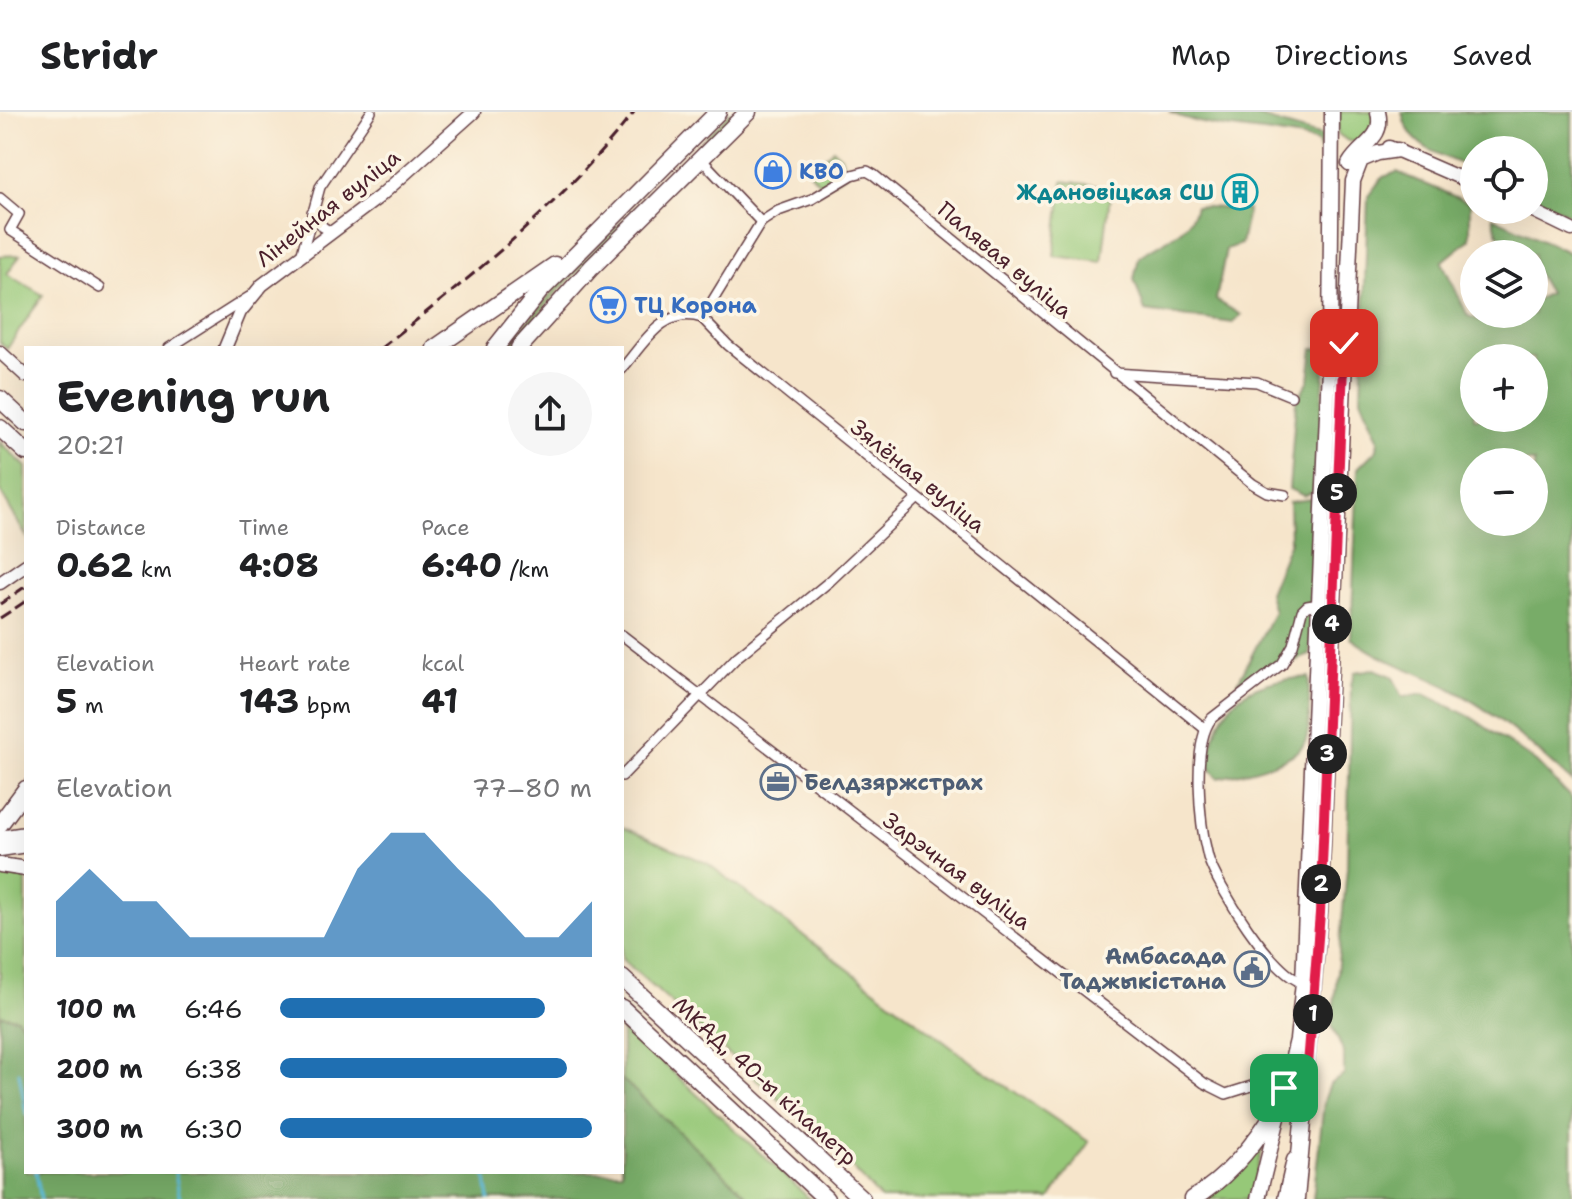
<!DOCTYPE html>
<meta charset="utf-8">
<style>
:root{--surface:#fff;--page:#f6f6f6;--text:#202124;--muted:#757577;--line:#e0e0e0;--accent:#1f6fb2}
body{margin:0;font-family:"Shantell Sans",sans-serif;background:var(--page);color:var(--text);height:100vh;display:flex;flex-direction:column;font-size:30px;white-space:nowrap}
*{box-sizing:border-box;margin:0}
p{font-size:26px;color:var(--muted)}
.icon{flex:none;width:44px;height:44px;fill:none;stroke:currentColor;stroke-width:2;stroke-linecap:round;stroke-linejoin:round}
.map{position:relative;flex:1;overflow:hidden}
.details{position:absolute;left:24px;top:234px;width:600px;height:828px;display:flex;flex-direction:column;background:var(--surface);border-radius:0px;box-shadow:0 8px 32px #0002}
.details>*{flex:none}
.tools{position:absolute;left:1460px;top:24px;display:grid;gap:16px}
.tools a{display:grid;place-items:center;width:88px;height:88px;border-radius:50%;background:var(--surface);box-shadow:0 8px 32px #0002;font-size:40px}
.pin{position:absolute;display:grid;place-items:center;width:68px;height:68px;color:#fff;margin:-34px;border-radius:16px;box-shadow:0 4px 12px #0006}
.km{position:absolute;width:40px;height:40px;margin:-20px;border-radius:50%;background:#222;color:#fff;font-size:22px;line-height:40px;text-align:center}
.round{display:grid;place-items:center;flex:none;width:84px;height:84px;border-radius:42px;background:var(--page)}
.headline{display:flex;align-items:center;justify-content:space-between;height:136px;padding:0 32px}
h1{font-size:44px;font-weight:700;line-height:60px}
.stats{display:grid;grid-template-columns:repeat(3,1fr);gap:12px;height:136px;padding:8px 32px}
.stats div{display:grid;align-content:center}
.stats b{font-size:34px;font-weight:700}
.stats small{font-size:22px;font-weight:400}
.stats p{font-size:22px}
.chart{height:224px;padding:16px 32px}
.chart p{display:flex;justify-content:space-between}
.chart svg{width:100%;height:144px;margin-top:8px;fill:var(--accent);opacity:.7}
ul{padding:0 32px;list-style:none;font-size:26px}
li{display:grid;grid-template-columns:128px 96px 1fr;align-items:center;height:60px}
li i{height:20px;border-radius:10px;background:var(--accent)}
header{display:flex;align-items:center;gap:48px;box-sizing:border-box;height:112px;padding:0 40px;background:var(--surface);border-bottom:2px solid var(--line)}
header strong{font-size:38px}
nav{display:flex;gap:44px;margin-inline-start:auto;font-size:28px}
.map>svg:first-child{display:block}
.green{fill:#96c878;stroke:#707452;stroke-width:2}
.forest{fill:#78ac68;stroke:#61664a;stroke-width:2;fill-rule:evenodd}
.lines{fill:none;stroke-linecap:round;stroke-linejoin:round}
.stream{stroke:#61c1df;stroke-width:3}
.street-casing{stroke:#643d43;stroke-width:12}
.secondary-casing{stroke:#643d43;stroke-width:15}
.primary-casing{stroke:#643d43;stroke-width:17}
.highway-casing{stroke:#643d43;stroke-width:19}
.street{stroke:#fff;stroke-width:9}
.secondary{stroke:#fff;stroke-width:12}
.primary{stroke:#fff;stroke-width:14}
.highway{stroke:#fff;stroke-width:16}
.rail{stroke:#4a1f2b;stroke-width:3;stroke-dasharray:12 6;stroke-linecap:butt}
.route-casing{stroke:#fff;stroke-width:16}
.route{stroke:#e11d48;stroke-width:10}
.labels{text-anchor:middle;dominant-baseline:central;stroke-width:7;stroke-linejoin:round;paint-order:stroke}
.shop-label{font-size:22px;font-weight:bold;fill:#366cbe;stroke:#fcf5e5;text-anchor:start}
.culture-label{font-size:22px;font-weight:bold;fill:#0d838f;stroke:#fcf5e5;text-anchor:end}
.street-label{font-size:22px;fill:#4a1f2b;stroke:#fcf5e5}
.service-label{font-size:22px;font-weight:bold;fill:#4e5e75;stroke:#fcf5e5;text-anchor:start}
</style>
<header>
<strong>Stridr</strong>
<nav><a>Map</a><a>Directions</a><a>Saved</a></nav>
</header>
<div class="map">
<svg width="1572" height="1087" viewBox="0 0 1572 1087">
<rect width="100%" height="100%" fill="#fcf5e5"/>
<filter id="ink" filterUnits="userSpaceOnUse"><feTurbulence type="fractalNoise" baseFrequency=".0125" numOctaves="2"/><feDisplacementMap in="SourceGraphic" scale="16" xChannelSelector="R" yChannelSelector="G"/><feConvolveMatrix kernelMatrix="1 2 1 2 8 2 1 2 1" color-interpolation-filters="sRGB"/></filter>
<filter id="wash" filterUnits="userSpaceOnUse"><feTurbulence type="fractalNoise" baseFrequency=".006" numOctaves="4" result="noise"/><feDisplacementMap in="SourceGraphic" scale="32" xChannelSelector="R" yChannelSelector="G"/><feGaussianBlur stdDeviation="1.8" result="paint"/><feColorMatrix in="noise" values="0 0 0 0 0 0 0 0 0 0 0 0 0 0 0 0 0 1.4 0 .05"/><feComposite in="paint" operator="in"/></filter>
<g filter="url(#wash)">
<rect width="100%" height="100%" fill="#f6e5cb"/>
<g class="green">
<polygon points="731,0 739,0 559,178 510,236 505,236 556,176"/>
<polygon points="1337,0 1373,0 1375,14 1359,30 1348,29 1338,22"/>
<polygon points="833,37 841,44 846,62 823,75 810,61"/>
<polygon points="1063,69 1111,75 1102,150 1054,144"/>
<polygon points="20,143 7,162 43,183 7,237 0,230 0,144"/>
<polygon points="0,330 26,355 26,424 0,379"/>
<polygon points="622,715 707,751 975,953 1089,1030 1050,1087 881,1087 838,1040 622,847"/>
<polygon points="0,763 26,766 26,1060 622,1060 622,913 810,1087 0,1087"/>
<polygon points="1266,1021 1250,1087 1202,1087"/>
</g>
<g class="forest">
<path d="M1169,0h72l81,24 1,23 -5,-17c-49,-14 -103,-9 -149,-30z"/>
<path d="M1402,0h170v104l-38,-18v-48h-60v20c-32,-16 -65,-20 -72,-58z"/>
<path d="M1397,60l73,31v36l-28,23 26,54 24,9 19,-11h23v-13l15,-8 -15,-25v-14h-14l-22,-20 -5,-17 79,37v528c-38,-35 -77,-70 -122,-94 -31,-16 -73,-29 -99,-50l7,-170 19,-19 1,-10 -17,-41 7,-202 15,-19zM1474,246h60v60h-60zM1534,350v60h-60v-60z"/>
<path d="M1196,94l52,4 -7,34 -15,5 -10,51 25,15 -8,8 -88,-12 -11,-32 5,-22c22,-16 51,-24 57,-51z"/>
<polygon points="1313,237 1326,237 1316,379 1304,384 1289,377 1296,289 1309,268"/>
<polygon points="1317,386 1310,543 1238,570 1274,500 1269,481 1290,429 1289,390"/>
<polygon points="1374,557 1392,564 1403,585 1424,582 1471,605 1536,650 1572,687 1572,1087 1313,1087 1324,989 1330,972 1344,963 1344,941 1332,914 1347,756 1351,572 1355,560"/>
<path d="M1309,565c-1,19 3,48 -4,65 -9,21 -66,32 -87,36l-11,-14c14,-66 36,-82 102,-87z"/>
<polygon points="0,903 17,906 26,917 26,1060 622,1060 622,967 751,1087 0,1087"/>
</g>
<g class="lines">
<g class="stream">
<polyline points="19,960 26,1002"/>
<polyline points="36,1060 41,1087"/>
<polyline points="175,1060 180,1087"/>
<polyline points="485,1061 489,1087"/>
</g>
</g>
</g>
<g filter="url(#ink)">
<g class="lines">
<defs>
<g id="street">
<polyline points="701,47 761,110 778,99 812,87 852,63 867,59 874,63 1253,372 1267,380 1285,383"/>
<polyline points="0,86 19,102 10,118 100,176"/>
<polyline points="312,100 323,115 333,121"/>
<polyline points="761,110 702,206 728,233 1204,616"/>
<polyline points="301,144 320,75 371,0"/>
<polyline points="169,236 249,185"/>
<path d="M622,257c22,-26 42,-64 80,-51"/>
<polyline points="1114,261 1257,270 1291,284"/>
<polyline points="622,523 1204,971 1226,982 1258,972 1284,976"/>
<polyline points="622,664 737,545 830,469 917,387"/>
<path d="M1303,870c-28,-4 -87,-97 -95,-125 -8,-31 -17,-114 4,-139l70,-54 11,-19 9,-34 5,-5 13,-2"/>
</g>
<g id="secondary">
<polyline points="1389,35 1474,72"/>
<polyline points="1531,98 1572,118"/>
<polyline points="225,236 240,200 262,173 379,85 474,0"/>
<polyline points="0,240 26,264"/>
<polyline points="0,471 26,453"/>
</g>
<g id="primary">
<path d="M1349,52c11,-20 36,-25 29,-52"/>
<polyline points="0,726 26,722"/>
<polyline points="0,737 26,733"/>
<polyline points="0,753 26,757"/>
<polyline points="1302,1008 1320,801 1353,69 1361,48 1378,41 1398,38"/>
<polyline points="1258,1087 1297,928 1303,870 1330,231 1332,0"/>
<polyline points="1285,1087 1294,1048"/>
</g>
<g id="highway">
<polyline points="435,236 555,153"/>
<polyline points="495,236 540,179 718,0"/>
<polyline points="519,236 591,156 748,0"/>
<polyline points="0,287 26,311"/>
<polyline points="0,316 26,340"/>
<polyline points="0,712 26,677"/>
<polyline points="622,866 862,1087"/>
<polyline points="622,896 826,1087"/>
<path d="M1192,1087c38,-22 66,-59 88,-96"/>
<polyline points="1296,1087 1304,999"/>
</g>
</defs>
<use href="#street" class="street-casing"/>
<use href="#secondary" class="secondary-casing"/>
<use href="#primary" class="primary-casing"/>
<use href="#highway" class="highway-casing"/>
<use href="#street" class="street"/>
<use href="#secondary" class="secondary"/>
<use href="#primary" class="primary"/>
<use href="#highway" class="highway"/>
<g class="rail">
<path d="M381,236c92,-72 181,-144 253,-236"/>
<polyline points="0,492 26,474"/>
<polyline points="0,506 26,489"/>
</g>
</g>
</g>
<g class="lines" filter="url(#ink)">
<defs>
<polyline id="route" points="1284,976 1280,991 1295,987 1305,991 1320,801 1344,231"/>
</defs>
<use href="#route" class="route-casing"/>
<use href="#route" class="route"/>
</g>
<defs>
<symbol id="shop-ring" viewBox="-11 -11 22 22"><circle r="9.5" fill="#fcf5e5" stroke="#3f7fe0" stroke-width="1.5"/><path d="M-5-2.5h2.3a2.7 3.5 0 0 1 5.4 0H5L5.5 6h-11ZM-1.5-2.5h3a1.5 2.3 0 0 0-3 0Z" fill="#3f7fe0"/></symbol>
<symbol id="building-ring" viewBox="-11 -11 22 22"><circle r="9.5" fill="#fcf5e5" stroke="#0f9aa8" stroke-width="1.5"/><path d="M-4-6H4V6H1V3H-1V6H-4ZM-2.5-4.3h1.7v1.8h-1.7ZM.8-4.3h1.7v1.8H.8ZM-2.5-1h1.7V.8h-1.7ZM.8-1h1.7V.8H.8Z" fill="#0f9aa8"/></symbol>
<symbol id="supermarket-ring" viewBox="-11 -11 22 22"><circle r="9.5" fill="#fcf5e5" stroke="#3f7fe0" stroke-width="1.5"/><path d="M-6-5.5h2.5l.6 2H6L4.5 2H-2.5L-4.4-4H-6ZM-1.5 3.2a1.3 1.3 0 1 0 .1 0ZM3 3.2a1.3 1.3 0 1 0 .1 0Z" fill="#3f7fe0"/></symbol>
<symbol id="office-ring" viewBox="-11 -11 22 22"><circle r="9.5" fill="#fcf5e5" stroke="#5c6f8a" stroke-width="1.5"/><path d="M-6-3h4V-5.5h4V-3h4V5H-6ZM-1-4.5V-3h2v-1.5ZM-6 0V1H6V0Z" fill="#5c6f8a"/></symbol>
<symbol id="civic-ring" viewBox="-11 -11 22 22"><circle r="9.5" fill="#fcf5e5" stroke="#5c6f8a" stroke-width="1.5"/><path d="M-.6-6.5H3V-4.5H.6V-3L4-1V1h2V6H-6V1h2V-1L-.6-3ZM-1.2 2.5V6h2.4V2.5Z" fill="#5c6f8a"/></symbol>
</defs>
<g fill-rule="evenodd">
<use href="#shop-ring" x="753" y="39" width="40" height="40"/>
<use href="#building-ring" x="1220" y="60" width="40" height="40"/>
<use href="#supermarket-ring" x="588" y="173" width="40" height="40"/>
<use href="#office-ring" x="758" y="650" width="40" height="40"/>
<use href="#civic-ring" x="1232" y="837" width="40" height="40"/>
</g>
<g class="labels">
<g class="shop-label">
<text x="799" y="59">KBО</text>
<text x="634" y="193">ТЦ Корона</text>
</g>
<g class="culture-label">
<text x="1214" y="80">Ждановіцкая СШ</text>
</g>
<g class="street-label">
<text transform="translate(328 96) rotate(-38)">Лінейная вуліца</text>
<text transform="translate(1005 148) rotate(40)">Палявая вуліца</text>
<text transform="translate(918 364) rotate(39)">Зялёная вуліца</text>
<text transform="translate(957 759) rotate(37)">Зарэчная вуліца</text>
<text transform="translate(765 969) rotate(42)">МКАД, 40-ы кіламетр</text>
</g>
<g class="service-label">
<text x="804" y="670">Белдзяржстрах</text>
<text x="1226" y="844" text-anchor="end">Амбасада<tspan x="1226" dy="25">Таджыкістана</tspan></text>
</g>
</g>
</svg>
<div class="tools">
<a><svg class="icon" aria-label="locate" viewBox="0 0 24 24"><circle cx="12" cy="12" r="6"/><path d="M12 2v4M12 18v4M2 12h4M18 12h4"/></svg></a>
<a><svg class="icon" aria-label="layers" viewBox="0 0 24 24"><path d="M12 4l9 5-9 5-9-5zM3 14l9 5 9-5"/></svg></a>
<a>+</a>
<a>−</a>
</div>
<div class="pin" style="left:1284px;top:976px;background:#1e9e55"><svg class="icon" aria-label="arrive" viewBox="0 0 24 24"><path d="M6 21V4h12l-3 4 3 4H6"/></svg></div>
<div class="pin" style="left:1344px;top:231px;background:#d93025"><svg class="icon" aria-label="check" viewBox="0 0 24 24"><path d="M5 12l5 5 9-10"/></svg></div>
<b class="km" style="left:1313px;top:902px">1</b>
<b class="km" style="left:1321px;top:772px">2</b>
<b class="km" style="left:1327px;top:642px">3</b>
<b class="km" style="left:1332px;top:512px">4</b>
<b class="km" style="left:1337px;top:381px">5</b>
<section class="details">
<div class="headline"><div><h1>Evening run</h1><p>20:21</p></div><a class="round"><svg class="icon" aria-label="share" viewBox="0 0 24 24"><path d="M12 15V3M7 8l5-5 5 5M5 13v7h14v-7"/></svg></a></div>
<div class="stats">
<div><p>Distance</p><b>0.62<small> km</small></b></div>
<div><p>Time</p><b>4:08</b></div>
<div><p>Pace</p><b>6:40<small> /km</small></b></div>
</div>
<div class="stats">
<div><p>Elevation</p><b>5<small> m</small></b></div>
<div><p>Heart rate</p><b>143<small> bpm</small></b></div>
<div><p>kcal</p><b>41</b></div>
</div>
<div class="chart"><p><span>Elevation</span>77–80 m</p>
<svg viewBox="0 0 160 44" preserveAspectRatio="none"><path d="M0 44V27L10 17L20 27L30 27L40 38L50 38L60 38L70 38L80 38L90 17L100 6L110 6L120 17L130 27L140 38L150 38L160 27V44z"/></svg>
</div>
<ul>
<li><b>100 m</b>6:46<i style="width:85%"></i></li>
<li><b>200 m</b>6:38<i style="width:92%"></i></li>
<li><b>300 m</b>6:30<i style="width:100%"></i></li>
</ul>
</section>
</div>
